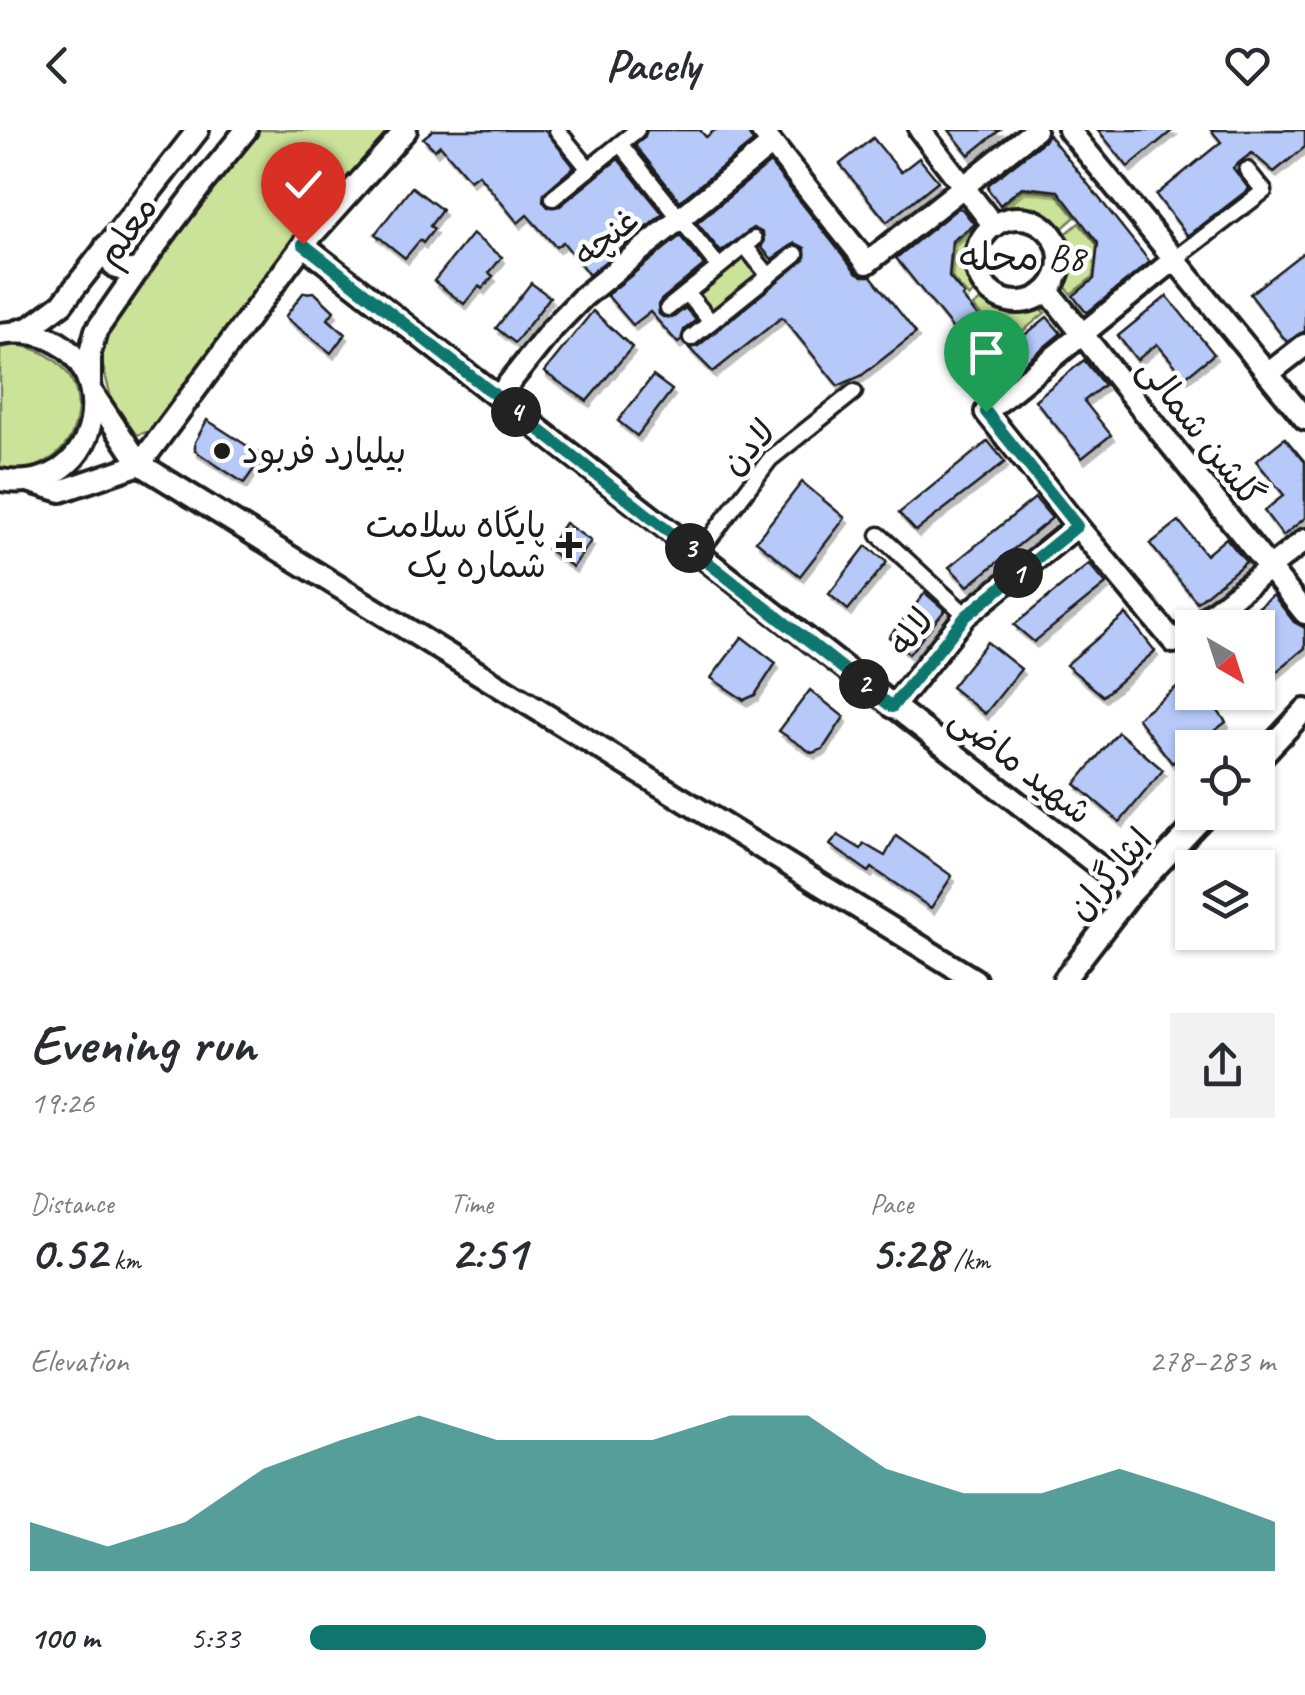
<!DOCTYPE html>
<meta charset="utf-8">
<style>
:root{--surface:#fff;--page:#f2f2f3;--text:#2b2b33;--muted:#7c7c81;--accent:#0f766e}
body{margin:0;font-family:Caveat,"Playpen Sans Arabic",sans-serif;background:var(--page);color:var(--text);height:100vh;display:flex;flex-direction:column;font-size:38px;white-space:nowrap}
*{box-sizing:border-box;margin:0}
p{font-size:32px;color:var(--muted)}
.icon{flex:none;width:55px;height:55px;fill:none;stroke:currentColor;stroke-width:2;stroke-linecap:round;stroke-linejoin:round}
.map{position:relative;height:850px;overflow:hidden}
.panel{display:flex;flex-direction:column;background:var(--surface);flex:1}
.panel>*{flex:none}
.needle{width:65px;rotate:141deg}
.controls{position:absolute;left:1175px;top:480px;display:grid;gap:20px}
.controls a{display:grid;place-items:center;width:100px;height:100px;border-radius:0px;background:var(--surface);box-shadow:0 2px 8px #0004;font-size:50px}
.pin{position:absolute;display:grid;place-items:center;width:85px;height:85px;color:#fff;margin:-102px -42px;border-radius:50% 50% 50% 0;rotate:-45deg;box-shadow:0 0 10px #0007}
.pin .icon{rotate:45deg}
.km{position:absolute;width:50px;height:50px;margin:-25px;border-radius:50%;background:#222;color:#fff;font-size:28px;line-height:50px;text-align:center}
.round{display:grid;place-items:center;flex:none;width:105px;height:105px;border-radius:0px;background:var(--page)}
.head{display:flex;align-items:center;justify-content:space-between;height:170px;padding:0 30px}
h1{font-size:55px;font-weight:600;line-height:75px}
.stats{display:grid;grid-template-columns:repeat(3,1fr);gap:15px;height:170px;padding:10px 30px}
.stats div{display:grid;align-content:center}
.stats b{font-size:50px;font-weight:600}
.stats small{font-size:28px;font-weight:400}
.stats p{font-size:28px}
.chart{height:280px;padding:20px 30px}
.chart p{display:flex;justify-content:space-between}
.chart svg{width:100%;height:180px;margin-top:10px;fill:var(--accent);opacity:.7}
ul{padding:0 30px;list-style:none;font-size:32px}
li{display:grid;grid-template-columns:160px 120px 1fr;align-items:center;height:75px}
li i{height:25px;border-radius:12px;background:var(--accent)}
header{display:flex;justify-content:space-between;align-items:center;height:130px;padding:0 30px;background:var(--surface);font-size:45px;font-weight:600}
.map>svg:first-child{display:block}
.green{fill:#cbe399;stroke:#74805a;stroke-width:2.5}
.building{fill:#b6c9f9;stroke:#1c1c1c;stroke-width:2.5;filter:url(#shadow)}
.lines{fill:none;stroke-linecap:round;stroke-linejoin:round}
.street-casing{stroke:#1c1c1c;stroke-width:21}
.secondary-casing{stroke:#1c1c1c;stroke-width:28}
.street{stroke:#fff;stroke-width:14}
.secondary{stroke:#fff;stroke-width:20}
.route-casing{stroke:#fff;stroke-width:20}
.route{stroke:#0f766e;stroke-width:12}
.poi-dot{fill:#1c1c1c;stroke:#fff;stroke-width:4}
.labels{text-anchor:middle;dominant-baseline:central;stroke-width:9;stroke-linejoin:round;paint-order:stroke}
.street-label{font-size:35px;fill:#1c1c1c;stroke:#fff}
.poi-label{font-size:35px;fill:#1c1c1c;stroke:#fff;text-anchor:start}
.neighbourhood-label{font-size:38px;fill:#1c1c1c;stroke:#fff}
</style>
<header><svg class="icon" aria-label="back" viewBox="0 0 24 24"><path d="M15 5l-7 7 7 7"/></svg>Pacely<svg class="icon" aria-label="heart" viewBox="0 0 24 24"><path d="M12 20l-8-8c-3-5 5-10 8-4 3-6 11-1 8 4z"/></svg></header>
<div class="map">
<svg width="1305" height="850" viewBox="0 0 1305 850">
<defs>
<filter id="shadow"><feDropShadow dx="3" dy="5.5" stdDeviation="0" flood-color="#0004"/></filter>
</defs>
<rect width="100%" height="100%" fill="#fff"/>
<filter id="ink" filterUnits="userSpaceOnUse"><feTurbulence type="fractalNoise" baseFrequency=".01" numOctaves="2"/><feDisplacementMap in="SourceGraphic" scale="20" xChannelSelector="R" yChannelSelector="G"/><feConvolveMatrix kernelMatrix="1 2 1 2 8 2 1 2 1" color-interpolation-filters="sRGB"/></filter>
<g filter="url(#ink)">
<g class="green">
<path d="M258,0h134c-87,95 -168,195 -241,301l-15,4 -21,-22 -17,-66 80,-113z"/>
<path d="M1022,59l34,4 19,24 -16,14c-15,-19 -28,-21 -50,-15l-8,-10z"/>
<path d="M1079,93l18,22 -4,32 -22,17 -12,-16c14,-14 13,-25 4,-42z"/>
<path d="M974,96l8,8c-10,17 -9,34 0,51l-13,12 -19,-21 3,-33z"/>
<polygon points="743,121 764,146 712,188 691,163"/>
<path d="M989,164c15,13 29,13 46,9l10,10 -22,18 -32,-3 -18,-22z"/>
<path d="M17,215c99,16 65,142 -17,122v-119z"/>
</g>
<g class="building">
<polygon points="433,0 545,0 574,37 544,63 543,71 548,77 560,76 618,29 663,84 589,145 563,112 556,117 527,85 518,93 478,44 470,50 440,15 435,20 423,8"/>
<polygon points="647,0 700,0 706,7 715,0 748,0 753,12 680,71 635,15 644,8"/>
<polygon points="949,0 1000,0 969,25"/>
<polygon points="1098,0 1173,0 1128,37"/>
<polygon points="1211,0 1305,0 1305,17 1274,42 1252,23 1241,31 1233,38 1249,59 1188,106 1156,65 1221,12"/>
<polygon points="1048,4 1150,132 1088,182 1085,181 1073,166 1094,149 1098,113 1058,61 1022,57 1000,75 988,59 989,54 1044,11"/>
<polygon points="873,8 901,42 919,28 938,51 887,92 840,34"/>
<polygon points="770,33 856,142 863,146 871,146 916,203 861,246 838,256 782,187 713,242 689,218 698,216 805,129 805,118 795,113 772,129 761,117 764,112 763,103 753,98 721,122 697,93"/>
<polygon points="412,57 442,80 430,96 434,99 423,113 420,110 405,128 375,104"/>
<polygon points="958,78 962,79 974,94 952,111 949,147 964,165 962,167 991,202 1026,204 1047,187 1060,202 1060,204 998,255 896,128"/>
<polygon points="472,104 502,127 489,143 493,146 482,159 479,156 464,174 434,151"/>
<polygon points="680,106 704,135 661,170 658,175 659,184 663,187 674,187 685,178 696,190 684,200 681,211 678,213 650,182 633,195 607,165"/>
<polygon points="1305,121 1305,201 1287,212 1250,164"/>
<polygon points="531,153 550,167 515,213 496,198"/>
<polygon points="314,162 334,181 328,189 345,204 331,223 285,187 303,163"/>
<polygon points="1167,166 1214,224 1185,247 1157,214 1137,230 1118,206"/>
<polygon points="593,181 632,217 587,271 544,242"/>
<polygon points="1084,230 1104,255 1084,271 1111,305 1082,328 1035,270"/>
<polygon points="653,246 672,260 637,306 618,291"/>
<polygon points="207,290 263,326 244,353 195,321 195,312"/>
<polygon points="1285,308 1305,332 1305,388 1283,406 1264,381 1284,365 1256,331"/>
<polygon points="988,311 1005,332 916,401 899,383"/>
<polygon points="802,352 845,388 800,446 756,411"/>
<polygon points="1035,368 1052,388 968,456 949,437"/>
<polygon points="1179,391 1206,425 1226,408 1246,432 1197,472 1150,414"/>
<polygon points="565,393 591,411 573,437 547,419"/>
<polygon points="866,416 887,432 848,480 829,464"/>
<polygon points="1089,434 1106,454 1034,512 1014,495"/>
<polygon points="925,463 945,480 909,524 889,507"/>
<polygon points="1273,465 1294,492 1305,498 1305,518 1270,547 1258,532 1258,498 1234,498"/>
<polygon points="1126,484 1155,521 1103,566 1066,535"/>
<polygon points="742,507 776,533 755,565 744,570 711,548"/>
<polygon points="987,512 1021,539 985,584 951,557"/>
<polygon points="1192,545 1192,562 1204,562 1226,592 1172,633 1137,588"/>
<polygon points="810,560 844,587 823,619 812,623 779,601"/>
<polygon points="1118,602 1163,640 1120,692 1075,654"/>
<polygon points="838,705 861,719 864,714 885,726 896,706 952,746 931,778 872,738 869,742 830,715"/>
</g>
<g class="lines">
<defs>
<g id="street">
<polyline points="557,0 589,39"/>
<polyline points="620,14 719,137"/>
<polyline points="553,68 637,0"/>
<polyline points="745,116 769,146"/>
<polyline points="1175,129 1264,61 1247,40"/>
<polyline points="687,163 711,192"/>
<polyline points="668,178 754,109"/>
<polyline points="691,208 796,124"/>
<polyline points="879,405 966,485"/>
<polyline points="698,424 770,329 854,262"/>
</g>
<g id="secondary">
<polyline points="761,0 867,133 1035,0"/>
<polyline points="920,0 994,96"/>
<polyline points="1069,0 1305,289"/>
<circle cx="1018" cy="130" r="42"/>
<polyline points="303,115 1132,762"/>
<path d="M106,116c5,21 10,27 32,23"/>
<polyline points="1175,129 986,282 1077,396 1174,512 1192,498"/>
<polyline points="1048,161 1305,483"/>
<polyline points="18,201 31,197 62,174 198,0"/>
<path d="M0,204c124,-19 122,165 0,146"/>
<polyline points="1269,243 1305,215"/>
<polyline points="90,253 90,223 96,201 147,127 202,54 246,0"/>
<polyline points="93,264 140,334 975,850"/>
<polyline points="498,267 553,198 583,167 772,14"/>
<polyline points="140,334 303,115 406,0"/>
<polyline points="31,352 61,361 140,334"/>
<polyline points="1193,498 1305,410"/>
<polyline points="893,577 966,485 1077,396"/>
<polyline points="1258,630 1305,580"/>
<polyline points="1064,850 1132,762 1208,682"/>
</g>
</defs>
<use href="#street" class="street-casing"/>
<use href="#secondary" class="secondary-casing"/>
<use href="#street" class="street"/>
<use href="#secondary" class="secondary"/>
</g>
</g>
<g class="lines" filter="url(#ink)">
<defs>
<polyline id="route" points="303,114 892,577 966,486 1077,396 986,282"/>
</defs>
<use href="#route" class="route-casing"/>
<use href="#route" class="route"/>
</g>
<g class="poi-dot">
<circle cx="222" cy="321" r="10"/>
<path d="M564 400h10v10h10v10h-10v10h-10v-10h-10v-10h10z"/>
</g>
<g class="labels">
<g class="street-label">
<text transform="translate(127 101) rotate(-54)">معلم</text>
<text transform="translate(606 107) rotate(-39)">غنچه</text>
<text transform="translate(1201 302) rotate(52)">گلشن شمالی</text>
<text transform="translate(748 317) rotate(-46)">لادن</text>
<text transform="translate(911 502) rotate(-51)">لاله</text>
<text transform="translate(1021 635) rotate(38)">شهید ماضی</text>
<text transform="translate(1110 744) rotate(-49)">ایثارگران</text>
</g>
<g class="poi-label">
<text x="242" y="321">بیلیارد فربود</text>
<text x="546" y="395" text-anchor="end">پایگاه سلامت<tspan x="546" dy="40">شماره یک</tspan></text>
</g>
<g class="neighbourhood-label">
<text x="1022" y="127">محله B8</text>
</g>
</g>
</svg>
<div class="controls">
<a><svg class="needle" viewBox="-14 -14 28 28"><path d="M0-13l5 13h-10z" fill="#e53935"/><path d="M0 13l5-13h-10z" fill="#7c7c81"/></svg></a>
<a><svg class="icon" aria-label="locate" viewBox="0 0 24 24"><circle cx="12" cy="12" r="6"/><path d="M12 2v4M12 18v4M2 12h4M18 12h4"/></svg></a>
<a><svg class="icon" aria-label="layers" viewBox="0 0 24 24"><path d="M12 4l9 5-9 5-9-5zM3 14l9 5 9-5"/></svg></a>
</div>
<div class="pin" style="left:986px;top:282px;background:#1e9e55"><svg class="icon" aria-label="arrive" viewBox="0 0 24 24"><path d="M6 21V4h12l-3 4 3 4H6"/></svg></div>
<div class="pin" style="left:303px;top:114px;background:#d93025"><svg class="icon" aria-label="check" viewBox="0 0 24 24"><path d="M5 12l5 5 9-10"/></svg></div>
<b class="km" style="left:1018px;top:443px">1</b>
<b class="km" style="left:864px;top:554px">2</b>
<b class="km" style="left:690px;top:418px">3</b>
<b class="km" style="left:516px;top:282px">4</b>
</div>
<section class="panel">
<div class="head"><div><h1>Evening run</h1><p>19:26</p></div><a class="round"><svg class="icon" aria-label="share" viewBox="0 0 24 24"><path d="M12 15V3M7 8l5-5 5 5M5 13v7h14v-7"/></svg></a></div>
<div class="stats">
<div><p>Distance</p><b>0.52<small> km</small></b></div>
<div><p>Time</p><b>2:51</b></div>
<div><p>Pace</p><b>5:28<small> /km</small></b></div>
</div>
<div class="chart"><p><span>Elevation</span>278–283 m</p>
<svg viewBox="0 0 160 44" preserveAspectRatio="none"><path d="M0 44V32L10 38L20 32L30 19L40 12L50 6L60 12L70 12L80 12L90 6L100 6L110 19L120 25L130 25L140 19L150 25L160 32V44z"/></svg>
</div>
<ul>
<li><b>100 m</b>5:33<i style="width:70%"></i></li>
</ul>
</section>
